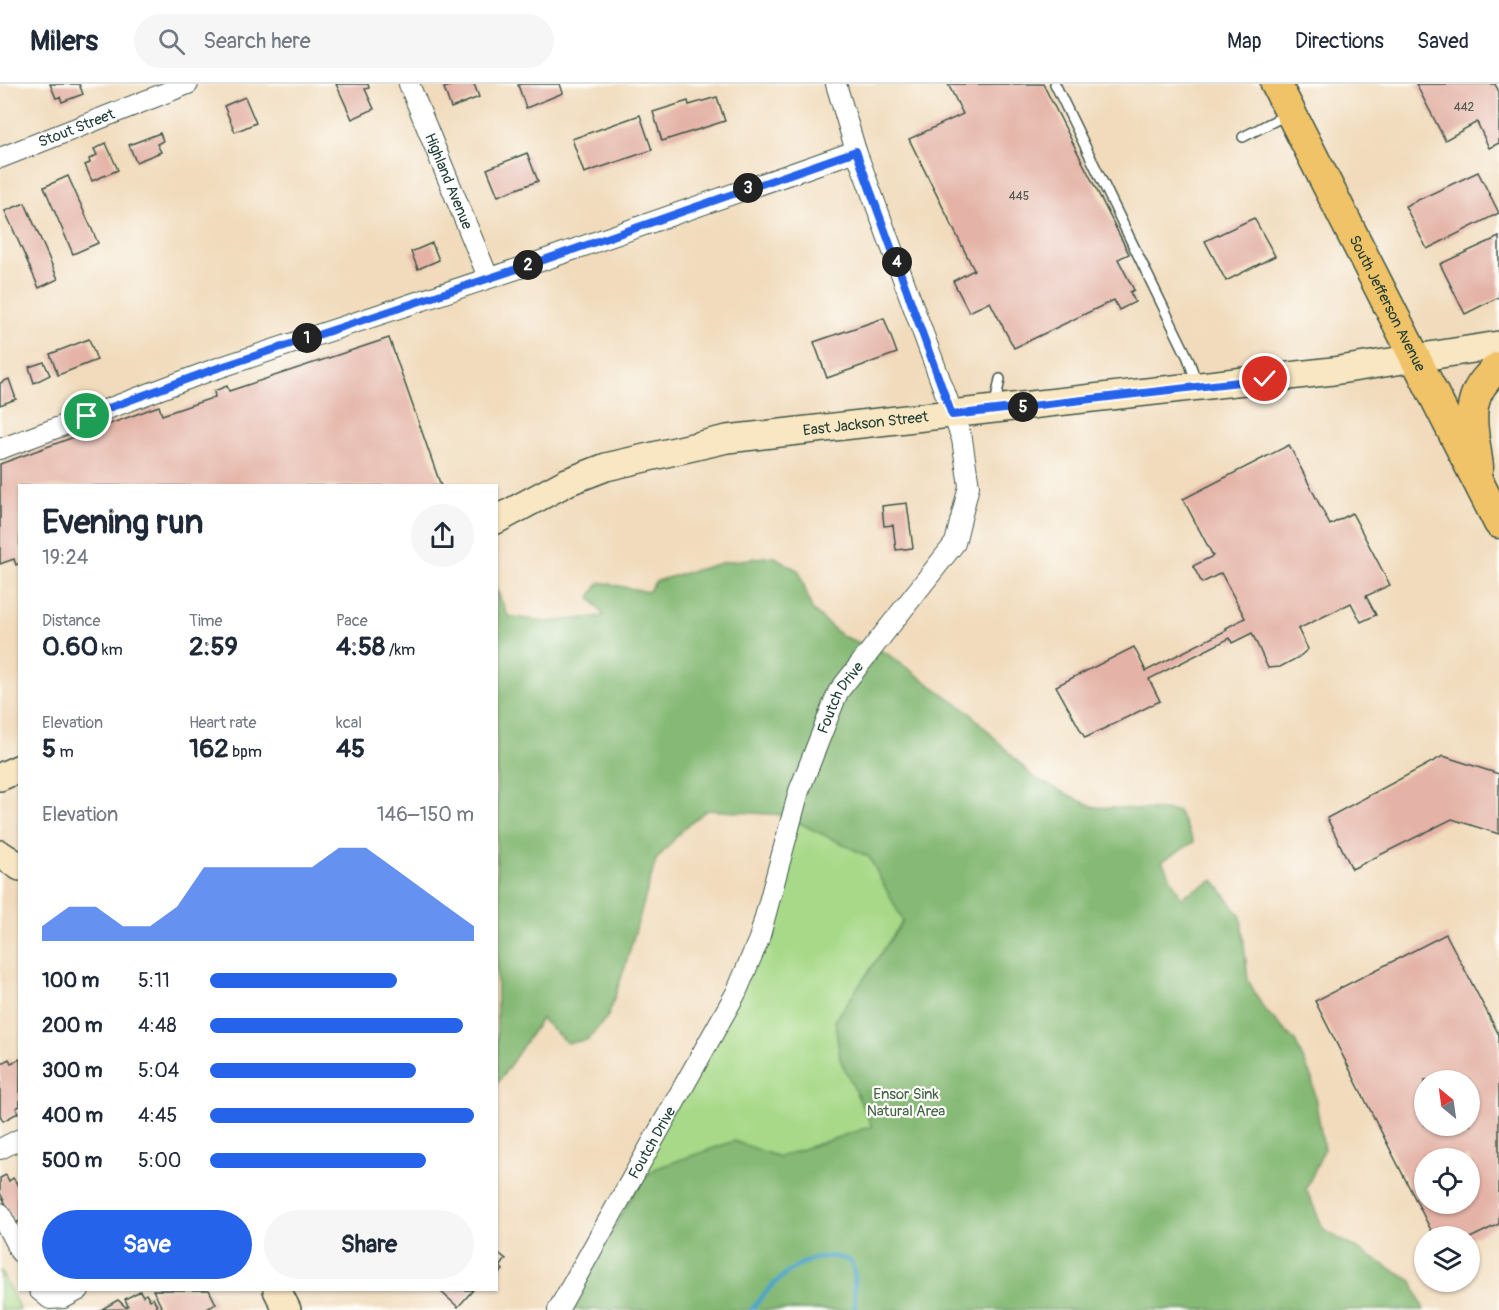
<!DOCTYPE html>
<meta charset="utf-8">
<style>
:root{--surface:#fff;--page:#f6f6f7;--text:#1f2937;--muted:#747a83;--line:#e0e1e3;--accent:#2563eb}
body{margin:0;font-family:Pangolin,sans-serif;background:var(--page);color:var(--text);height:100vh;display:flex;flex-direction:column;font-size:22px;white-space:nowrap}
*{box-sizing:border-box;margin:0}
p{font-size:20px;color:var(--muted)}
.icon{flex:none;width:33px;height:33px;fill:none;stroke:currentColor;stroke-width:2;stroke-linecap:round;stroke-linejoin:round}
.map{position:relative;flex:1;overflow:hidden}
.drawer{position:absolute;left:18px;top:400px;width:480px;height:807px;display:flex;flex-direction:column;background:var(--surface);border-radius:0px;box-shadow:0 2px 4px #0004}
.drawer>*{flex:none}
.needle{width:39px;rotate:331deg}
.buttons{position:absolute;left:1414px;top:986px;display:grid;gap:12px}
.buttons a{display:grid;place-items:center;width:66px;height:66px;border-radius:50%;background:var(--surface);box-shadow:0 2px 4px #0004;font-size:30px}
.pin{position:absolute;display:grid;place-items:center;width:51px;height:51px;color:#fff;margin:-26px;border:3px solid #fff;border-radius:50%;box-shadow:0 2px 6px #0007}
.km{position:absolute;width:30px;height:30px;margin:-15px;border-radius:50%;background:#222;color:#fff;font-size:16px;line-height:30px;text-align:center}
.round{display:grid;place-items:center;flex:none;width:63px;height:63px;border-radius:32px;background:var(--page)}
.headline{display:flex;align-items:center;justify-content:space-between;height:102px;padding:0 24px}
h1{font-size:33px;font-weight:700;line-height:45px}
.figures{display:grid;grid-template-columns:repeat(3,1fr);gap:9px;height:102px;padding:6px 24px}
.figures div{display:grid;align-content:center}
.figures b{font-size:26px;font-weight:700}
.figures small{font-size:16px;font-weight:400}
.figures p{font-size:16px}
.chart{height:168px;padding:12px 24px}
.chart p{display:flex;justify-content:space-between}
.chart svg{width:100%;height:108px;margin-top:6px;fill:var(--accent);opacity:.7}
.cta{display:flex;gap:12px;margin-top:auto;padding:12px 24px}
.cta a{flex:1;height:69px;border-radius:36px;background:var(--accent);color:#fff;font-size:24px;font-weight:700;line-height:69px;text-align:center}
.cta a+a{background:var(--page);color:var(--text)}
ul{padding:0 24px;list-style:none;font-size:20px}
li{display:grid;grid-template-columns:96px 72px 1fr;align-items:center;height:45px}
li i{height:15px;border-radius:8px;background:var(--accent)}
header{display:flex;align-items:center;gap:36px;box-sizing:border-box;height:84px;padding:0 30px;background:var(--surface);border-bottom:2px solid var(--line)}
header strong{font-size:28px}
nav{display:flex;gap:33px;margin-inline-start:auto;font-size:21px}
.search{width:420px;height:54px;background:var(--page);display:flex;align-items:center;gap:15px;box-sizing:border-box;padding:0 21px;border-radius:33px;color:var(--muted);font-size:22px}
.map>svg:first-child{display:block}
.green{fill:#a7d988;stroke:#638b5e;stroke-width:1.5}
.forest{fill:#85b974;stroke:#527b54;stroke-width:1.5}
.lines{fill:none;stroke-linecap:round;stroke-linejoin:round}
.stream{stroke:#4ca4c9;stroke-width:4.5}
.building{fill:#e4b2a6;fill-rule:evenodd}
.lane-casing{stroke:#3e5548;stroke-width:12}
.street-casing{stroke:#3e5548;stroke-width:22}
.secondary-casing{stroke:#3e5548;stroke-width:30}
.primary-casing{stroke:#3e5548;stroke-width:33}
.lane{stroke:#fff;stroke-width:9}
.street{stroke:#fff;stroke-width:20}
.secondary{stroke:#f9e7c3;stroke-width:27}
.primary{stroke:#f0c369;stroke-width:30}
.route-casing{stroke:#fff;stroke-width:12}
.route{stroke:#2563eb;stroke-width:8}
.labels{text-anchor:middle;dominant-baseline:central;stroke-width:4.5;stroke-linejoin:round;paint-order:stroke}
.number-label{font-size:12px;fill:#505a50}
.street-label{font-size:15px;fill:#1f3d34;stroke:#fdfcf7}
.park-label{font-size:15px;fill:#416449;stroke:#fdfcf7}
</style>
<header>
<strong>Milers</strong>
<div class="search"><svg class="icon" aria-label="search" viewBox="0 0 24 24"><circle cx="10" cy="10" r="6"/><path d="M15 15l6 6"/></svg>Search here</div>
<nav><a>Map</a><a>Directions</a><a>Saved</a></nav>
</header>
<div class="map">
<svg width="1499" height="1226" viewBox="0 0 1499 1226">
<rect width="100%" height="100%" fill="#fdfcf7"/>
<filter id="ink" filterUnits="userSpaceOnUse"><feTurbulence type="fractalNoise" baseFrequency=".0167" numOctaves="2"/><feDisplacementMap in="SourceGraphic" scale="12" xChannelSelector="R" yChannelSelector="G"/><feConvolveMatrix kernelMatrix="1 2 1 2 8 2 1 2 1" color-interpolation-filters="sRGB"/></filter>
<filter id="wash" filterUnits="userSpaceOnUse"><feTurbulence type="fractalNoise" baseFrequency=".008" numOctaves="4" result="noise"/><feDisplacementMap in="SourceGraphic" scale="24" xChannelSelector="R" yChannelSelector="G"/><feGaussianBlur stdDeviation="1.35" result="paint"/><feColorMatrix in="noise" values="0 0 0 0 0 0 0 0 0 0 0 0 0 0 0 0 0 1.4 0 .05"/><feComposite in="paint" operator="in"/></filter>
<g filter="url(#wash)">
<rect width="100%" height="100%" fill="#f1dbbc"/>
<g class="green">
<polygon points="838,608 1281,1226 556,1226 759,855"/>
<polygon points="0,1186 20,1226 0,1226"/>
</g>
<polygon class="forest" points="773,472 799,487 812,526 842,552 886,569 970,629 1034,694 1093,723 1178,727 1194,758 1162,777 1181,813 1214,796 1241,833 1248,896 1264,925 1295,957 1312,995 1324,1066 1306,1105 1324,1146 1412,1197 1424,1226 567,1226 642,1095 657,1084 734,1057 779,1073 872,1042 840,975 835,937 903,837 869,773 783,731 707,726 684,744 656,776 625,883 608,932 587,956 567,959 541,935 497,1000 496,504 508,532 547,538 604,532 590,513 600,498 648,508 656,497 725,478"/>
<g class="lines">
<path class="stream" d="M751,1226c23,-30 59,-66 99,-49l4,10 1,39"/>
</g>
<g id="blocks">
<g class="building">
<polygon points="50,0 79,0 83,10 62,18 60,13 56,14"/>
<polygon points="336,0 368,0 369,4 365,5 374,25 352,35"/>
<polygon points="455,0 474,0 479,13 451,24 444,4"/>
<polygon points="521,0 560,0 563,9 526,24 518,1"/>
<polygon points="948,0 1043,0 1129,170 1118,175 1134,206 1130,208 1135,218 1119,226 1114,216 1014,264 990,218 969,228 953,197 974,186 909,55 963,30"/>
<polygon points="1416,0 1495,0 1499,8 1499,59 1489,64 1477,38 1445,56"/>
<polygon points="245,13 256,39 235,48 224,22"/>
<polygon points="717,13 725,37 662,57 653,28 688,17 689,21"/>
<polygon points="640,31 652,66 584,89 572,55"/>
<polygon points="160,49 163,57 157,60 161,68 136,78 129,61"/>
<polygon points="106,59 118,86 92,97 85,81 90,79 89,75 97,71 94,65"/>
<polygon points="527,69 538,97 498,112 487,85"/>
<polygon points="1478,88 1499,129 1427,165 1405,122"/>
<polygon points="68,92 98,159 73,170 44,103"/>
<polygon points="25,119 58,195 39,204 5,127"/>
<polygon points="1254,134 1275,172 1226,197 1205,157"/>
<polygon points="1499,153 1499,213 1465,230 1440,180"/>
<polygon points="432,159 439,176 418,185 411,168"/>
<polygon points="884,234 897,269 827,294 814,258"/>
<polygon points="389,254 441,402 20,402 20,479 16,481 14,475 0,480 0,380 159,322 162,331 215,313 214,307 227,302 229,307"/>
<polygon points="89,255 97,276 58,291 50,270"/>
<polygon points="44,278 50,291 34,299 29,283"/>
<polygon points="9,295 16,315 0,321 0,299"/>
<polygon points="1289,361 1330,441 1352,429 1390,501 1366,512 1376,531 1361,538 1351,519 1298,545 1308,565 1299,573 1280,583 1268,584 1252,549 1232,559 1230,554 1149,595 1160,617 1085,654 1056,602 1134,563 1146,587 1227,546 1226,544 1245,534 1221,489 1202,499 1193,482 1213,472 1183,415"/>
<polygon points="907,419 913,464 896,466 893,441 884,442 882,422"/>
<polygon points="1443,672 1499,690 1499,750 1452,735 1352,785 1327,734"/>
<path d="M1446,850l53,101v189l-29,14 -36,-2 -119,-235zM1425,996h45v45h-45zM1425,1074h45v45h-45z"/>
<polygon points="9,975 11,979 20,975 20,1022 16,1024 18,1029 3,1037 0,1031 0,980"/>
<polygon points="6,1091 9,1097 13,1094 20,1103 20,1137 16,1139 0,1109 0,1094"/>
<polygon points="496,1167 506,1175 500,1183 503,1186 496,1193"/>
<polygon points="153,1206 209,1206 216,1220 205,1226 163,1226"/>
<polygon points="439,1206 473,1206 458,1223"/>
<polygon points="140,1207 143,1212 146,1210 150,1216 153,1214 159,1226 102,1225 118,1216 126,1223 128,1222 125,1215"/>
</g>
</g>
</g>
<g filter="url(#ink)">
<use href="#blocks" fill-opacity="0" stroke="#3e5548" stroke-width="1.5"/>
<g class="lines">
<defs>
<g id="lane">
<polyline points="1055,0 1188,274 1197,300"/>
<polyline points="1243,53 1286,31"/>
<polyline points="995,321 1000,295"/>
</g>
<g id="street">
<path id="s1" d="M409,0l79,193"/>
<path id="s2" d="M0,74l188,-74"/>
<polyline points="0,365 212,286 538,178 856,67"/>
<polyline points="0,1065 20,1055"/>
<polyline points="0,1129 20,1168"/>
<polyline points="39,1206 50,1215 64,1214 79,1206"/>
<path id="s3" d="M558,1226l178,-317 23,-54 40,-148 39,-99 117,-149 14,-57 -7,-47 -106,-288 -20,-67"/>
</g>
<g id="secondary">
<path id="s4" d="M496,436l71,-38 39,-15 121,-28 606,-68 166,-26"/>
<polyline points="0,693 20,684"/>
<polyline points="0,770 20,783"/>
<polyline points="277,1206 287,1226"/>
</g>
<g id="primary">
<path id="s5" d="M1276,0l223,439"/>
<path d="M1478,383c-5,-42 -17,-71 21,-100"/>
</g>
</defs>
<use href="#lane" class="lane-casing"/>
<use href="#street" class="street-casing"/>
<use href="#secondary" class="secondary-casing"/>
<use href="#primary" class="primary-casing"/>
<use href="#lane" class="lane"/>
<use href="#street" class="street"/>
<use href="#secondary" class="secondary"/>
<use href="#primary" class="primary"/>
</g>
</g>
<g class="lines" filter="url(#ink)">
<defs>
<polyline id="route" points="87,332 212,286 538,178 856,67 952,331 1265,295"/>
</defs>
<use href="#route" class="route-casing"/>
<use href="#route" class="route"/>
</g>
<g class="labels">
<g class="number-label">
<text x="1464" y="23">442</text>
<text x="1019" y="112">445</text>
</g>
<g class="street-label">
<text stroke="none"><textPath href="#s2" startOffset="82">Stout Street</textPath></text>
<text stroke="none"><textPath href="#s1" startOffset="105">Highland Avenue</textPath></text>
<text stroke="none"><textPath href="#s5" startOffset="246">South Jefferson Avenue</textPath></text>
<text stroke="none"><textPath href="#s4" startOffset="386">East Jackson Street</textPath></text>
<text stroke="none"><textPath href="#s3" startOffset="678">Foutch Drive</textPath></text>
<text stroke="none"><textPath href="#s3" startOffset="192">Foutch Drive</textPath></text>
</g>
<g class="park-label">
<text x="906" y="1010">Ensor Sink<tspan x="906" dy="17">Natural Area</tspan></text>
</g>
</g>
</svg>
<div class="buttons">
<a><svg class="needle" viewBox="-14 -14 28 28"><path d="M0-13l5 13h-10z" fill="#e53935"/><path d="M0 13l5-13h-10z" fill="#747a83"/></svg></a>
<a><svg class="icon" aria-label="locate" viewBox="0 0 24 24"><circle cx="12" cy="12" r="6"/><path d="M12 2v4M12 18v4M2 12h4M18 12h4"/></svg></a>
<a><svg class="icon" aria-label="layers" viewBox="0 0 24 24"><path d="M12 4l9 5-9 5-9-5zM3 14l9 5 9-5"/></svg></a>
</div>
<div class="pin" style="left:87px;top:332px;background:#1e9e55"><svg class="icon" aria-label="arrive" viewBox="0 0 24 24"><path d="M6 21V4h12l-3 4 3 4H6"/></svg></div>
<div class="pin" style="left:1265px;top:295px;background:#d93025"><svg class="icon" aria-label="check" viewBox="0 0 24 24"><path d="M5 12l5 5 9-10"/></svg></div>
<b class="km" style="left:307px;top:254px">1</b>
<b class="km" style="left:528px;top:181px">2</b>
<b class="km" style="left:748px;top:104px">3</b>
<b class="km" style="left:897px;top:178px">4</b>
<b class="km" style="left:1023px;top:323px">5</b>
<section class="drawer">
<div class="headline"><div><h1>Evening run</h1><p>19:24</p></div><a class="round"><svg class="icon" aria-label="share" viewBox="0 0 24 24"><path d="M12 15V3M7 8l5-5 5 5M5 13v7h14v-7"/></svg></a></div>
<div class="figures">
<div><p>Distance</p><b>0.60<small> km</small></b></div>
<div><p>Time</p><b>2:59</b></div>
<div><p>Pace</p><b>4:58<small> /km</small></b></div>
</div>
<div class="figures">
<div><p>Elevation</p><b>5<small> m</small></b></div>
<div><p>Heart rate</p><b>162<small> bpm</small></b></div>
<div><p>kcal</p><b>45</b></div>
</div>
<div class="chart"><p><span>Elevation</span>146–150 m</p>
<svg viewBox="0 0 160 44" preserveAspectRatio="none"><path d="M0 44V38L10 30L20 30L30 38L40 38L50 30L60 14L70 14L80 14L90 14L100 14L110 6L120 6L130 14L140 22L150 30L160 38V44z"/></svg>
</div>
<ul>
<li><b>100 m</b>5:11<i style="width:71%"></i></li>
<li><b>200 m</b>4:48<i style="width:96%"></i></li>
<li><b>300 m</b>5:04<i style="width:78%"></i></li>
<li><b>400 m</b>4:45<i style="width:100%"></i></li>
<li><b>500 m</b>5:00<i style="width:82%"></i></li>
</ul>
<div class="cta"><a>Save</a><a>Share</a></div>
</section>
</div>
